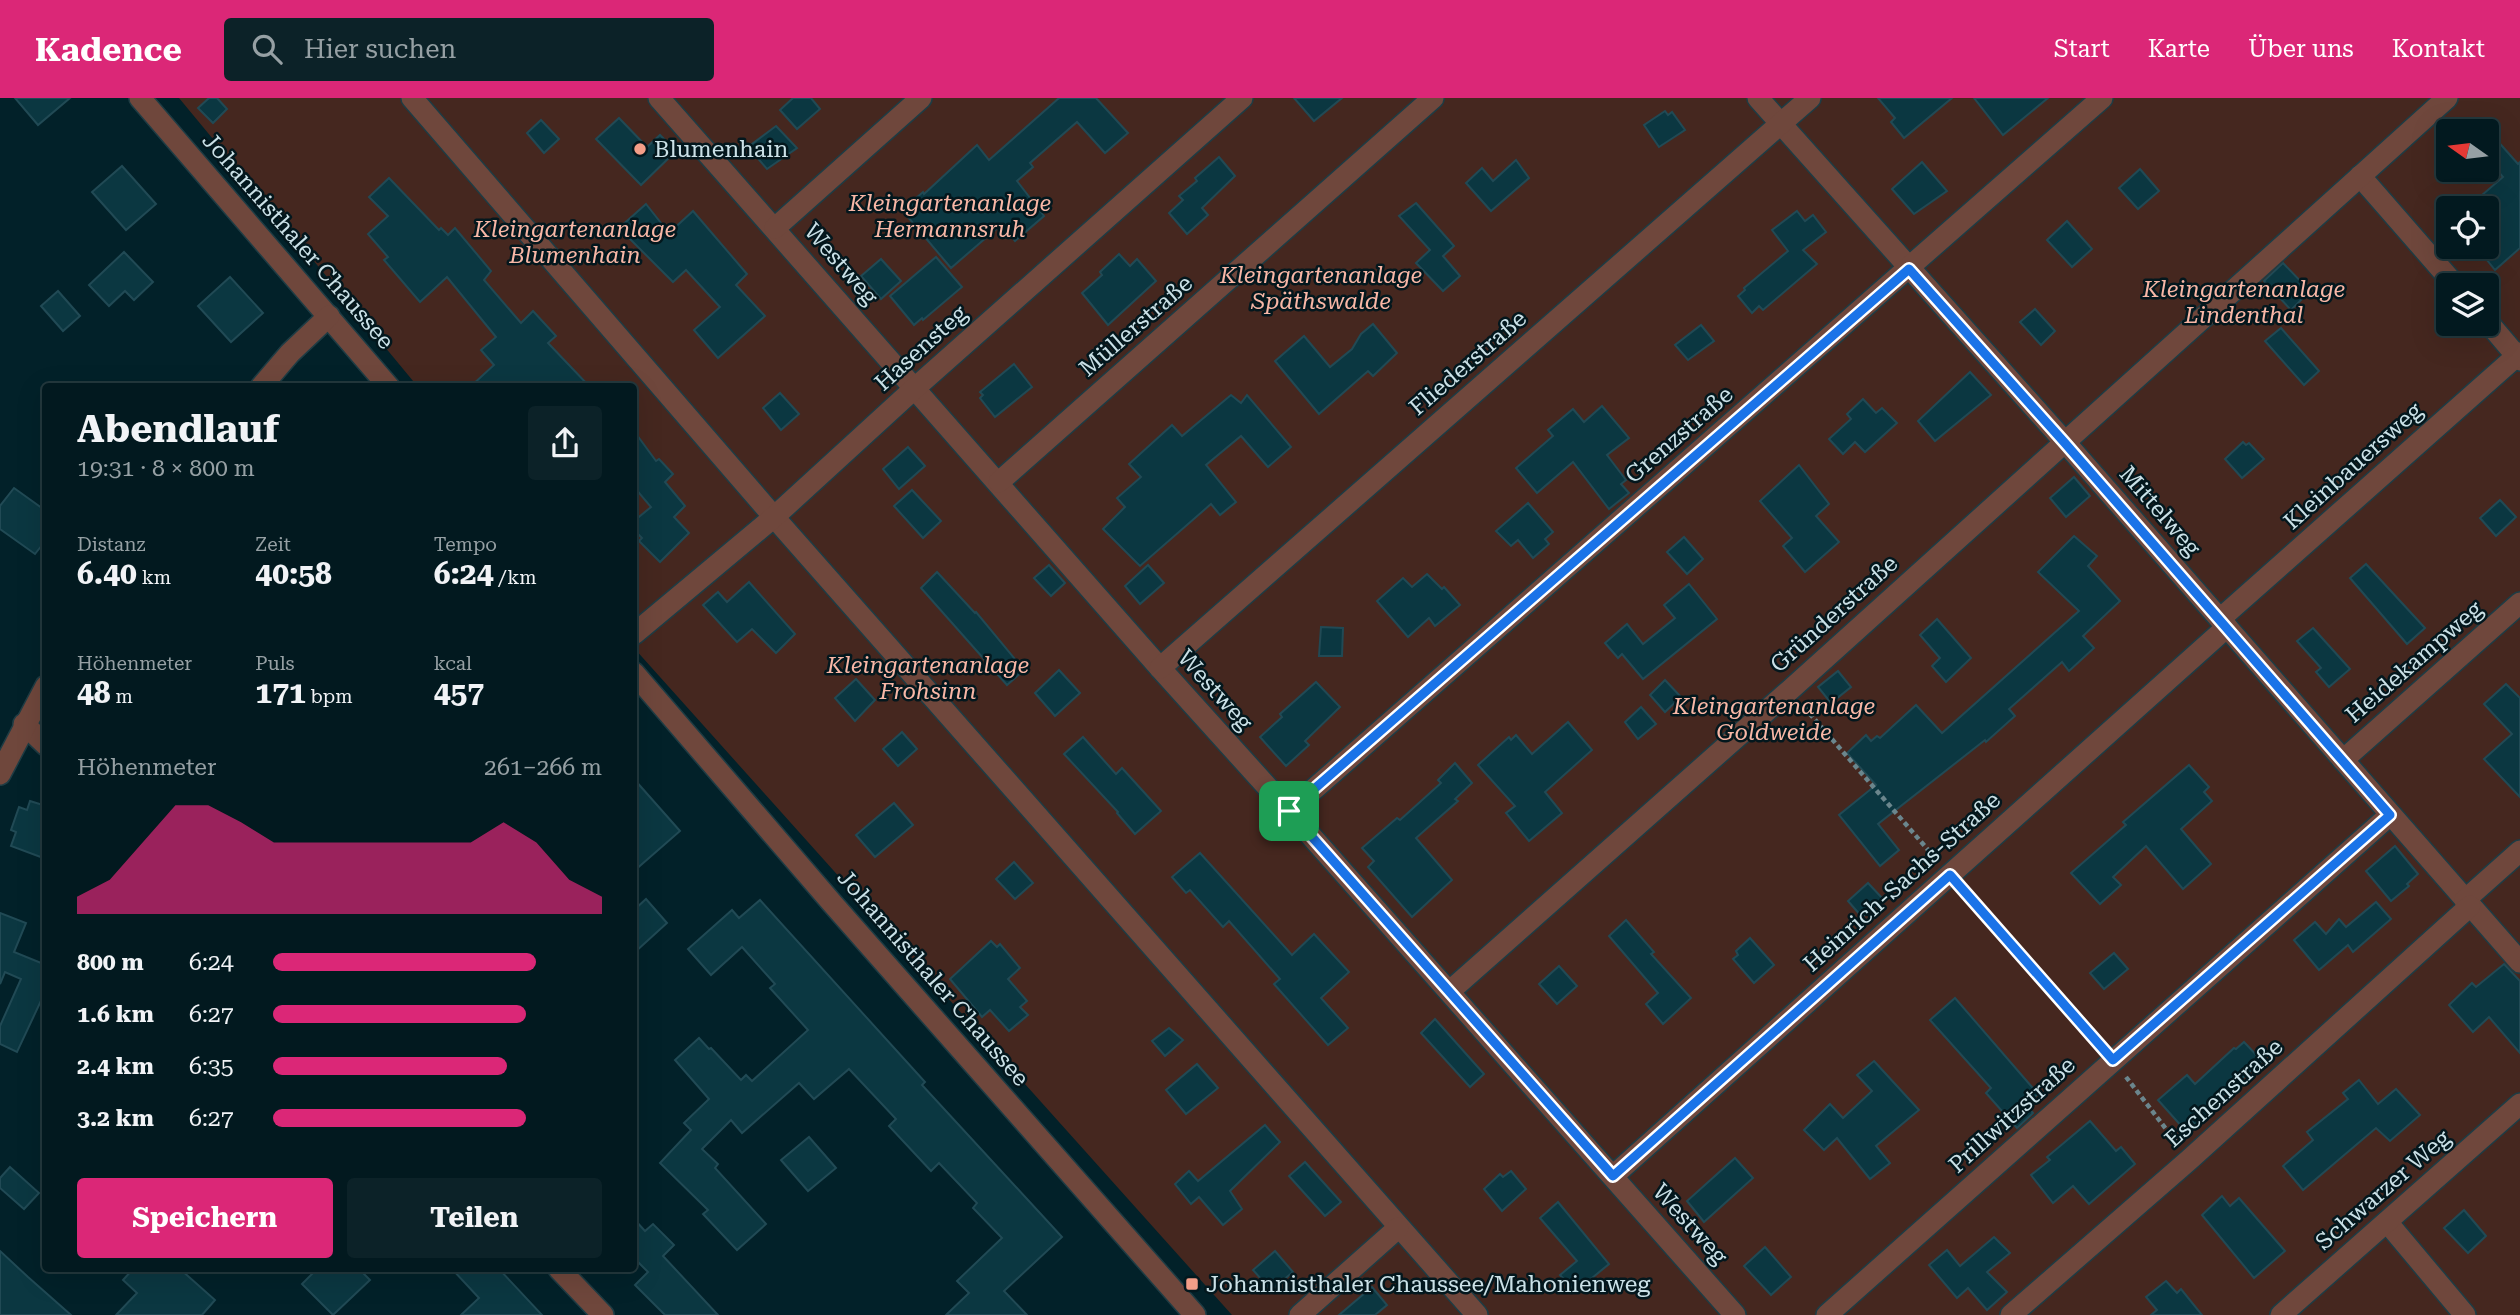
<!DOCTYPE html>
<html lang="de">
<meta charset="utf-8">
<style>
:root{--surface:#02191f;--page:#0c2228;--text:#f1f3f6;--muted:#96a0a4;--line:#23383d;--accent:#db2777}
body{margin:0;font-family:"Roboto Serif",serif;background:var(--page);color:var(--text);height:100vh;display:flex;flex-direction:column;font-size:26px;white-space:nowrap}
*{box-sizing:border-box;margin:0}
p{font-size:23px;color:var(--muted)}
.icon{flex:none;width:38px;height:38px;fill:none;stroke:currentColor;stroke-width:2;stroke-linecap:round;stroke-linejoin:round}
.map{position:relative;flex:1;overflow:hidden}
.details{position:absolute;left:42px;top:285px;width:595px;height:889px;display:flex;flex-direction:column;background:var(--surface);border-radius:7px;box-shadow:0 7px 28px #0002,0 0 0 2px var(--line)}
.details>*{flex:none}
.needle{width:46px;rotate:284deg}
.buttons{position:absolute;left:2436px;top:21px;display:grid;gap:14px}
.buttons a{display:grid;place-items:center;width:63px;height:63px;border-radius:7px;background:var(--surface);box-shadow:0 7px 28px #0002,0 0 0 2px var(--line);font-size:35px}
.pin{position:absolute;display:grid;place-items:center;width:60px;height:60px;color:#fff;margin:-30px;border-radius:14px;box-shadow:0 4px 10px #0006}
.round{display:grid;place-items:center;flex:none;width:74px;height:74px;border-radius:7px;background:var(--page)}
.summary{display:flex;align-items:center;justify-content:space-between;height:119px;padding:0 35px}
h1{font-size:38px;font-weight:700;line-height:52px}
.metrics{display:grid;grid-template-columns:repeat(3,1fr);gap:10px;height:119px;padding:7px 35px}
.metrics div{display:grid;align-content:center}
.metrics b{font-size:30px;font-weight:700}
.metrics small{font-size:19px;font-weight:400}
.metrics p{font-size:19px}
.chart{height:196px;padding:14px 35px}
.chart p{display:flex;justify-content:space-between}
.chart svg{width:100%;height:126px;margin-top:7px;fill:var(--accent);opacity:.7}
.button{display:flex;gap:14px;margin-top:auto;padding:14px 35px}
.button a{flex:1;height:80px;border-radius:7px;background:var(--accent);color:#fff;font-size:28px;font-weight:700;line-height:80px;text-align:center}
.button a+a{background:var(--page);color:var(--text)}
ul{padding:0 35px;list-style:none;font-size:23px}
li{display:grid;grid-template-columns:112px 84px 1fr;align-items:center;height:52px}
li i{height:18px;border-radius:9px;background:var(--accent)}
header{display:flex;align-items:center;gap:42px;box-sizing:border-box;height:98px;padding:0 35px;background:var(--accent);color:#fff}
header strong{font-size:33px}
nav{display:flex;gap:38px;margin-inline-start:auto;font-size:24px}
.search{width:490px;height:63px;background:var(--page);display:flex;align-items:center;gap:18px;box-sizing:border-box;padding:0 24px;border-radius:7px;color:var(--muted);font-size:26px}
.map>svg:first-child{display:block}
.green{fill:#45271f;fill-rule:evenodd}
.building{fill:#0b3741;stroke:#214a55;stroke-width:2}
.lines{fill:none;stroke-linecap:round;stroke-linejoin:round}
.minor-casing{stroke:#1e3c44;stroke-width:24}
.path{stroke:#6b868d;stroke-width:4.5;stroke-dasharray:5 3.5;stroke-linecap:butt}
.minor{stroke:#6f473c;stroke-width:21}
.route-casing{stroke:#fff;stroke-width:14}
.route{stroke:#1a73e8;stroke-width:9}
.poi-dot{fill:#f49e88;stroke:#03171d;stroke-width:2.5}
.labels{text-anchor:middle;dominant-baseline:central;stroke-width:5;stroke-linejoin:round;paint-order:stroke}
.poi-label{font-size:23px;fill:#cbe1e7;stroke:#03171d;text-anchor:start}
.park-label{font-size:23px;font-style:italic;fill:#f8b7a6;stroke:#03171d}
.street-label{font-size:23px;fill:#cbe1e7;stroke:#03171d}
</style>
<header>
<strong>Kadence</strong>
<div class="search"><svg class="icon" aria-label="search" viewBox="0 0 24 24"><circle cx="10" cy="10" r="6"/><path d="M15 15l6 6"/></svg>Hier suchen</div>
<nav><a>Start</a><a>Karte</a><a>Über uns</a><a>Kontakt</a></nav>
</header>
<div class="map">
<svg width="2520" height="1217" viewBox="0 0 2520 1217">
<rect width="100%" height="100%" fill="#022129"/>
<path class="green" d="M179,0h1069l-192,181 196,-181h1268v1217h-1288l-598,-667v-261h-216zM2448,33h39v39h-39zM2448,110h39v39h-39zM2448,187h39v39h-39z"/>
<g class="building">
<polygon points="15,0 70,0 38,27"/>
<polygon points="209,0 217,0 227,11 213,25 198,10"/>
<polygon points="793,0 811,0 820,11 797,31 780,12"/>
<polygon points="1059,0 1096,0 1128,35 1105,55 1077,24 1030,65 1033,69 1017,83 1044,118 1015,143 1002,126 951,170 902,112 923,94 924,96 977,47 989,62"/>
<polygon points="1294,0 1342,0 1314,23"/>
<polygon points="1878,0 1952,0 1904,40 1891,24 1895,20"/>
<polygon points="1974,0 2048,0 2003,37"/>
<polygon points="1665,13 1668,17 1672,14 1685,32 1659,49 1644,27"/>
<polygon points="619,20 647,49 660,37 676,53 641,87 596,41"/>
<polygon points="541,22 559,41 544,55 527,35"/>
<polygon points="776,28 797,50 767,71 748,49"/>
<polygon points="2487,31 2518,66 2520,64 2520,150 2495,172 2479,152 2477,154 2472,149 2487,149 2487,110 2467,110 2503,79 2487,61"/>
<polygon points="1219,59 1235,78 1202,110 1208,117 1187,136 1169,115 1183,102 1179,98 1197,83 1195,80"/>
<polygon points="1516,62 1529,80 1491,113 1466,85 1482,70 1493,83"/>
<polygon points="1922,64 1947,93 1914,116 1892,91"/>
<polygon points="122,68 156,106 126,132 92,94"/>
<polygon points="2140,71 2159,93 2138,111 2119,90"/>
<polygon points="389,80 439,132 441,130 448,137 455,130 491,173 484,182 521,225 533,213 556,238 548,245 590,289 470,289 494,267 481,252 496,239 447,179 420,204 384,162 388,159 368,136 388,118 369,99"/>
<polygon points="1416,105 1454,148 1443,158 1460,178 1443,193 1416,165 1430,152 1399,118"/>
<polygon points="646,106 669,135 693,113 747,176 736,187 765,218 718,260 694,232 720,209 686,172 673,184 619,130"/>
<polygon points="1797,113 1805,123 1813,117 1826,134 1803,152 1817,166 1763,212 1759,208 1752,215 1738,198 1745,192 1744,190 1788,153 1772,132"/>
<polygon points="2067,123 2092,151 2072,169 2047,142"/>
<polygon points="124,154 153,184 134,202 125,193 109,208 89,187"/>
<polygon points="1119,156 1130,168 1137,161 1156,183 1108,227 1082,195 1102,177 1100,174"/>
<polygon points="936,159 962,189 923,222 922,220 914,227 890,198"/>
<polygon points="881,161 901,183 881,201 861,178"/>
<polygon points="2283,165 2310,193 2291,212 2264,183"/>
<polygon points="230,179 263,215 231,244 198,208"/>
<polygon points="58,193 80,218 63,233 41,208"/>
<polygon points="2035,211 2055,233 2041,247 2020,224"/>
<polygon points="1373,226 1397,255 1373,278 1368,273 1319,316 1275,263 1304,238 1330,269 1352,251 1361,236"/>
<polygon points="1701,227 1714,243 1688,262 1675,247"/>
<polygon points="2281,230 2319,273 2304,287 2265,243"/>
<polygon points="1014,266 1032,289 995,319 980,300 983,297 980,294"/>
<polygon points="1970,274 1991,297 1935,343 1918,323"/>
<polygon points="780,295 799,316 781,332 763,310"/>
<polygon points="1231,297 1241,305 1247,297 1291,349 1268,369 1241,338 1206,367 1236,404 1220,417 1211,406 1140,468 1103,431 1125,409 1117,400 1141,379 1129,366 1172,327 1182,338"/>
<polygon points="1863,301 1876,315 1882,310 1897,325 1865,354 1855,344 1843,356 1829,341 1851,321 1847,316"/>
<polygon points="1602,308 1629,340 1607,357 1626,382 1621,386 1629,395 1609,411 1573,364 1537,395 1516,370 1553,338 1548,332 1573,311 1584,324"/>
<polygon points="634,333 656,363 659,361 673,376 665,384 685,408 674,419 689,435 660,464 639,443 642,440 634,432 634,423 651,409 634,389"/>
<polygon points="2243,344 2246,347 2249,345 2264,361 2242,380 2225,361"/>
<polygon points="908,349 925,368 899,391 883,371"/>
<polygon points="1799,367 1829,406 1816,418 1839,444 1805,474 1783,448 1792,440 1760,403"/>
<polygon points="2074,379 2090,398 2066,419 2050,400"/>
<polygon points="14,390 46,413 46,442 35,456 0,431 0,408"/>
<polygon points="912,392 941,423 923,440 894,408"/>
<polygon points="2500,402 2516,419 2496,438 2480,420"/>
<polygon points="1528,405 1553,434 1545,441 1549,446 1533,460 1518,442 1511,448 1496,433"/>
<polygon points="2074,438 2097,458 2088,468 2120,503 2083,538 2094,550 2069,573 2062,564 2009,611 2015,618 1986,644 1985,642 1878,726 1899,752 1880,768 1839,717 1876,687 1847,655 1866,637 1871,643 1877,638 1880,640 1916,607 1942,635 2079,513 2038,474"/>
<polygon points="1684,439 1703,461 1687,476 1667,454"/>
<polygon points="2366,466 2425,530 2407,546 2350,480"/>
<polygon points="1049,467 1065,485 1051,498 1034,480"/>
<polygon points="1148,467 1164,485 1140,506 1125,488"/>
<polygon points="937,474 975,515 976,514 1024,572 1007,587 921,490"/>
<polygon points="1427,476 1442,491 1444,489 1460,507 1435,528 1429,520 1408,539 1377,503 1403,480 1412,489"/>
<polygon points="749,484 795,536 776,555 752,531 737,544 703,507 718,494 727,504"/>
<polygon points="1689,486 1717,521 1643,581 1622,556 1618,560 1605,545 1627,526 1643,546 1675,520 1664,507"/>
<polygon points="1937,521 1971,560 1946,584 1932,568 1940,560 1920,537"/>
<polygon points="1321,529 1343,530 1342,558 1319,558"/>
<polygon points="2313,530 2350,571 2329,589 2316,574 2321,570 2297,543"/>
<polygon points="1059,572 1080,595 1055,618 1035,595"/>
<polygon points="1838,573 1851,589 1831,605 1818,589"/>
<polygon points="856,581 875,602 855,623 835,600"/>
<polygon points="1665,582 1681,599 1665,614 1650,597"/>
<polygon points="1316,584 1340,609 1305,643 1309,647 1286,668 1260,639 1282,619 1280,616"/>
<polygon points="2506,586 2520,600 2520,699 2484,661 2512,636 2484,606"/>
<polygon points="1641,609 1656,626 1638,641 1625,624"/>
<polygon points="1568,624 1592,652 1545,694 1562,715 1529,743 1506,715 1515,708 1478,667 1509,639 1511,642 1516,637 1532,656"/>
<polygon points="902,634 917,651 898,668 883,651"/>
<polygon points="1083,639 1116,676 1122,670 1161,713 1135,736 1117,715 1118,714 1064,656"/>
<polygon points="1455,665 1472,685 1455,701 1458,703 1416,740 1452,782 1412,819 1368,769 1374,763 1362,750 1397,720 1400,722 1441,685 1438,682"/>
<polygon points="2189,667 2209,689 2204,694 2212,703 2181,731 2211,766 2183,791 2146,748 2113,779 2121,787 2100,806 2071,775 2126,727 2123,724"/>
<polygon points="634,681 680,733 634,773"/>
<polygon points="30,703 46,708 46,761 11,748 16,734 11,732 19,709 27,712"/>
<polygon points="894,705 913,727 875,759 856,737"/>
<polygon points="2395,748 2418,776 2407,786 2409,788 2391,803 2366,773"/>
<polygon points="1200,755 1292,857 1314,836 1349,874 1321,900 1348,930 1328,947 1274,886 1280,881 1229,823 1223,829 1190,792 1186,795 1172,779"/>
<polygon points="1014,764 1033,785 1015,801 996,781"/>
<polygon points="1868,785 1883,801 1862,819 1848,803"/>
<polygon points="646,801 667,825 634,855 634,812"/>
<polygon points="760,802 925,984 922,987 1062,1139 1004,1193 1027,1217 946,1217 969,1195 957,1183 1002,1140 973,1110 977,1105 939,1065 931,1073 889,1028 896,1021 849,971 814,1001 799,985 742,1035 731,1022 702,1051 718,1066 715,1070 766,1126 737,1152 703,1116 708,1112 660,1065 691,1032 684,1025 709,1001 675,962 699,940 709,951 711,950 741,982 746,977 752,983 808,932 770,890 775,886 742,849 711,877 688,851 732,812 739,820"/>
<polygon points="2376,804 2391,821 2353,854 2348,847 2319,872 2294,842 2315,824 2326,836 2339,821 2346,829"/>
<polygon points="0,815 26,825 14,854 46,867 46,892 17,954 0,946 0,928 21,881 5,874 0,886"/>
<polygon points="1626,822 1654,854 1651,856 1691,900 1663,926 1646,906 1658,895 1609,838"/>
<polygon points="1750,840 1774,867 1754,885 1733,861 1738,857 1736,853"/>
<polygon points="991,843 997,849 1000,846 1020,870 1008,881 1027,903 1020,909 1028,917 1009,933 990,912 982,919 950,881"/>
<polygon points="2114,855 2128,871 2104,891 2090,875"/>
<polygon points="2504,866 2520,883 2520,955 2489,919 2473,934 2449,907 2472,885 2476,889"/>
<polygon points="1559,868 1577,888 1557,906 1539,886"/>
<polygon points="1955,900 2038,996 2026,1007 2033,1015 2017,1030 1986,995 1991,990 1930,922"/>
<polygon points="1435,921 1484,976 1470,989 1421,935"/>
<polygon points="1169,930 1183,942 1165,958 1152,943"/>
<polygon points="2244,944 2262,963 2221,999 2224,1003 2196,1028 2192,1023 2184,1031 2158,1002 2187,977 2195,986 2234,950 2236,951"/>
<polygon points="1874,963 1919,1012 1876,1048 1890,1065 1870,1081 1837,1040 1824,1052 1804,1032 1830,1006 1843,1020 1872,993 1857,977"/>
<polygon points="1197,966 1218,990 1186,1016 1166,992"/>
<polygon points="2359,982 2378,1006 2396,991 2420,1017 2390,1043 2376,1030 2303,1092 2283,1068 2313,1042 2307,1034 2348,1001 2343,995"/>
<polygon points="2090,1023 2116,1053 2121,1049 2135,1066 2089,1106 2073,1088 2053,1105 2031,1077 2050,1062 2047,1059"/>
<polygon points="1265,1027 1280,1044 1230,1093 1242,1111 1223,1127 1199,1099 1191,1106 1175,1086 1189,1073 1198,1083"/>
<polygon points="809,1039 836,1070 808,1093 781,1062"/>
<polygon points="1735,1060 1753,1080 1704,1124 1687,1103"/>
<polygon points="1305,1064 1341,1104 1325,1118 1289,1078"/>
<polygon points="10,1069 39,1095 24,1111 0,1090 0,1080"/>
<polygon points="1511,1073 1526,1091 1502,1113 1484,1091 1500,1076 1503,1079"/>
<polygon points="2222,1098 2230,1108 2239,1100 2285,1153 2254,1180 2202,1117"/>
<polygon points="1558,1104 1609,1166 1575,1194 1560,1177 1577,1163 1540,1120"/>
<polygon points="2464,1112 2486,1138 2468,1155 2444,1130"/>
<polygon points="634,1121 645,1133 653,1126 674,1147 663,1158 718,1217 665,1217 635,1187 648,1174 634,1160"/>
<polygon points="1994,1139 2010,1155 1987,1174 2007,1194 1987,1212 1968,1190 1957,1200 1929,1167 1947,1152 1960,1168"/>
<polygon points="1765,1149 1791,1179 1771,1197 1744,1168"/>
<polygon points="0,1153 28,1179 71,1217 0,1217"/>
<polygon points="1275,1153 1293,1174 1271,1192 1253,1172"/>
<polygon points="133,1171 180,1171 215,1202 202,1217 116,1217 137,1195 123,1182"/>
<polygon points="317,1171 359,1171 370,1182 333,1217 302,1186"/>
<polygon points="452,1171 499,1171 542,1217 461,1217 479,1200"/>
<polygon points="2166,1183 2177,1195 2181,1191 2202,1217 2151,1217 2157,1212 2146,1199"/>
<polygon points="1372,1189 1387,1207 1375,1217 1339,1217"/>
</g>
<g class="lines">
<defs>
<g id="minor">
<polyline points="140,0 389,289"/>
<polyline points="412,0 774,419 1477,1217"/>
<polyline points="659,0 1160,570 1289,713 1735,1217"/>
<polyline points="1758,0 2064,343 2520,864"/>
<polyline points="2360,78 2455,187"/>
<polyline points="775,130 921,0"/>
<polyline points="2487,223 2520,262"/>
<polyline points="261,289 290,255 329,218"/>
<polyline points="999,384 1433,0"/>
<polyline points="2220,521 2520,255"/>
<polyline points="634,536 774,419 915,290 1242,0"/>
<polyline points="1160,570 1810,0"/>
<polyline points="634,575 832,805 1195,1217"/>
<polyline points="24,626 46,647"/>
<polyline points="2343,662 2520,505"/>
<polyline points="0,676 46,588"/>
<polyline points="1289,713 2102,0"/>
<polyline points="2465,802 2520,753"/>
<polyline points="1450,893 1790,592 2447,0"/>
<polyline points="1613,1078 2227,529"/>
<polyline points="2387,1124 2465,1217"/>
<polyline points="559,1171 603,1217"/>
<polyline points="1300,1217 1398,1130"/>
<polyline points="1827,1217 2390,717"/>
<polyline points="2011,1217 2189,1062 2470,808"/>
<polyline points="2281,1217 2520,1006"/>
</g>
</defs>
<use href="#minor" class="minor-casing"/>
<g class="path">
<polyline points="1804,609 1936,761"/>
<polyline points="1965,794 2100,947"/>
<polyline points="2126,979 2176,1044"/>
</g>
<use href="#minor" class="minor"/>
</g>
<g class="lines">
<defs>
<polygon id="route" points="1909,171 2064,344 2390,717 2113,962 1950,777 1613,1078 1289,713"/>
</defs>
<use href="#route" class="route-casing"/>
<use href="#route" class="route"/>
</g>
<g class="poi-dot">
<circle cx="640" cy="51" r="7"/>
<rect x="1185" y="1179" width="14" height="14" rx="3.5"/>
</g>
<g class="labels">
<g class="poi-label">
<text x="654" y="51">Blumenhain</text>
<text x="1206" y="1186">Johannisthaler Chaussee/Mahonienweg</text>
</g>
<g class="park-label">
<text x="950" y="105">Kleingartenanlage<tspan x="950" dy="26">Hermannsruh</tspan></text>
<text x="575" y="131">Kleingartenanlage<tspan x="575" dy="26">Blumenhain</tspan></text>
<text x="1321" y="177">Kleingartenanlage<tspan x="1321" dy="26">Späthswalde</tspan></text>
<text x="2244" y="191">Kleingartenanlage<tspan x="2244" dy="26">Lindenthal</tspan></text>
<text x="928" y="567">Kleingartenanlage<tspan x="928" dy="26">Frohsinn</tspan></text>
<text x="1774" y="608">Kleingartenanlage<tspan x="1774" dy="26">Goldweide</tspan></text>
</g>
<g class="street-label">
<text transform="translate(298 143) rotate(49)">Johannisthaler Chaussee</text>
<text transform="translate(841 166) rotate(49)">Westweg</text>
<text transform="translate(1136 228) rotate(-41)">Müllerstraße</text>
<text transform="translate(921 250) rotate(-42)">Hasensteg</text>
<text transform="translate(1468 265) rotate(-41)">Fliederstraße</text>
<text transform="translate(1679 337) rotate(-41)">Grenzstraße</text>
<text transform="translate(2353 368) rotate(-42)">Kleinbauersweg</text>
<text transform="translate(2160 413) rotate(49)">Mittelweg</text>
<text transform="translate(1834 516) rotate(-42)">Gründerstraße</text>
<text transform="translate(2414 564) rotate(-41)">Heidekampweg</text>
<text transform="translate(1215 592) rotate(48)">Westweg</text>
<text transform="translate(1902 784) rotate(-42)">Heinrich-Sachs-Straße</text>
<text transform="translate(933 880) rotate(49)">Johannisthaler Chaussee</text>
<text transform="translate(2224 995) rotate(-42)">Eschenstraße</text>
<text transform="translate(2012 1017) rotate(-42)">Prillwitzstraße</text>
<text transform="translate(2383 1092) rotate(-41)">Schwarzer Weg</text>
<text transform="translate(1690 1126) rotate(48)">Westweg</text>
</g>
</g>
</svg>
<div class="buttons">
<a><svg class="needle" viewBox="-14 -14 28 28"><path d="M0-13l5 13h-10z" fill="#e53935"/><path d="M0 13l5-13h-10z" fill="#96a0a4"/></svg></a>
<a><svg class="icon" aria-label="locate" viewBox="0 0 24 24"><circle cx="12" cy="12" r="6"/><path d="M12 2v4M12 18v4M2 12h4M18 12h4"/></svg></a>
<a><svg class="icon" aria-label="layers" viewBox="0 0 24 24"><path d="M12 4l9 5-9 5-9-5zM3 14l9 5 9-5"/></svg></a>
</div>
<div class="pin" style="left:1289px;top:713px;background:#1e9e55"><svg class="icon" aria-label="arrive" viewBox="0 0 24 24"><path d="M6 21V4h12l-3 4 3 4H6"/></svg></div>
<section class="details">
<div class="summary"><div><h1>Abendlauf</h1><p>19:31 · 8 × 800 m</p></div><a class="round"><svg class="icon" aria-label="share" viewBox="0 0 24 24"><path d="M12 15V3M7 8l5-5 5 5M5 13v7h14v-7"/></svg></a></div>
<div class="metrics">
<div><p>Distanz</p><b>6.40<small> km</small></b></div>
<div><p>Zeit</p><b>40:58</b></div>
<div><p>Tempo</p><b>6:24<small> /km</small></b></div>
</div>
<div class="metrics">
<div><p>Höhenmeter</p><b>48<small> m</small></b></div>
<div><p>Puls</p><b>171<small> bpm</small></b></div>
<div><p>kcal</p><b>457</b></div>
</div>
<div class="chart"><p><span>Höhenmeter</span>261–266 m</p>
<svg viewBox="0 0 160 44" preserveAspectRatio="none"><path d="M0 44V38L10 32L20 19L30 6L40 6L50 12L60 19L70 19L80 19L90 19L100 19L110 19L120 19L130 12L140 19L150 32L160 38V44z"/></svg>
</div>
<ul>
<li><b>800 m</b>6:24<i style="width:80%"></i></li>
<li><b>1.6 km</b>6:27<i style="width:77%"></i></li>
<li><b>2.4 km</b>6:35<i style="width:71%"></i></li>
<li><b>3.2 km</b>6:27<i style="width:77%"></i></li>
</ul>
<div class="button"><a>Speichern</a><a>Teilen</a></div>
</section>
</div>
